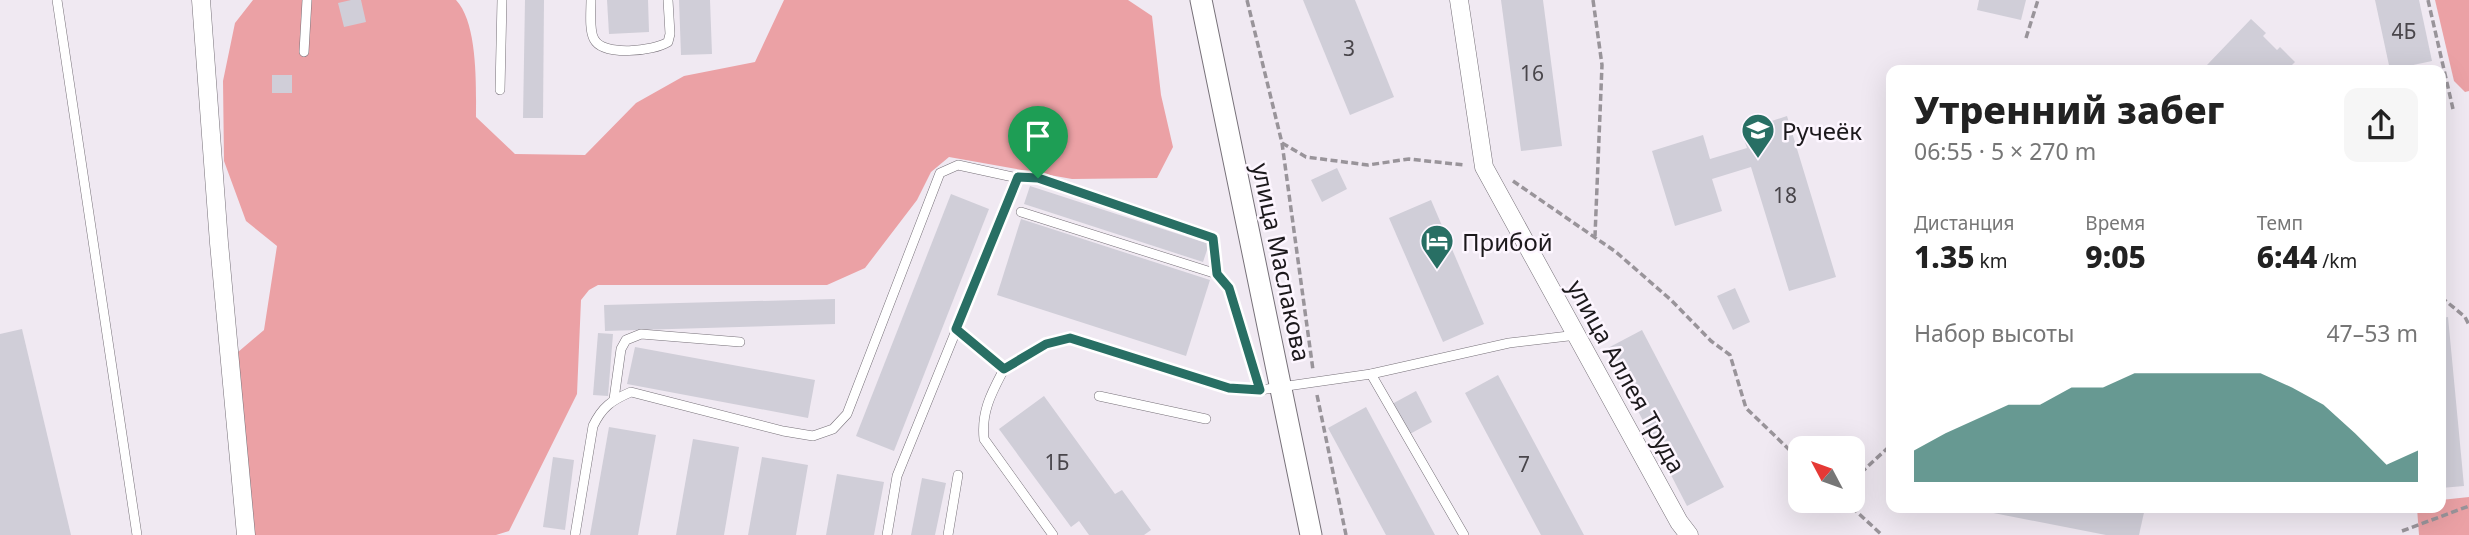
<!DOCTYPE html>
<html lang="ru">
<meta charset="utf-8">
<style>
:root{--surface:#fff;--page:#f6f6f6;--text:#222;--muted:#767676;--accent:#286f64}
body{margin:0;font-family:"Noto Sans",sans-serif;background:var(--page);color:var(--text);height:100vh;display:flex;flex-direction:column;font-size:26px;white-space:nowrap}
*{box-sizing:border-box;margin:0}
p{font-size:23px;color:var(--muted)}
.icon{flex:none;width:38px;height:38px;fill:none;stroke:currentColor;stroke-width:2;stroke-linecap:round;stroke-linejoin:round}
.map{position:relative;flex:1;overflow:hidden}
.sheet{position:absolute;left:1886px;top:65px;width:560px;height:448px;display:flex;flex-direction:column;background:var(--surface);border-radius:14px;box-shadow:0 7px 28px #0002}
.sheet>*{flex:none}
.needle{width:46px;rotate:311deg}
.buttons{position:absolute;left:1788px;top:436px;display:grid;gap:14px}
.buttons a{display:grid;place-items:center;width:77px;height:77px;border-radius:14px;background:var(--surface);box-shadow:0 7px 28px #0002;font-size:35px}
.pin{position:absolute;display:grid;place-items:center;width:60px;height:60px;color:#fff;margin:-72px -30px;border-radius:50% 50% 50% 0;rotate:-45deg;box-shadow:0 0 7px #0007}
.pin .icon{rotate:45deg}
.round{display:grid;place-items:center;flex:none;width:74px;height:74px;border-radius:14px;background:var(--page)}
.head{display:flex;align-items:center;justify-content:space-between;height:119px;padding:0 28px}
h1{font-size:38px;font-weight:800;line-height:52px}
.metrics{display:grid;grid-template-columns:repeat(3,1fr);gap:10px;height:119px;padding:7px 28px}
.metrics div{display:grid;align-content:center}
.metrics b{font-size:30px;font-weight:800}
.metrics small{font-size:19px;font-weight:400}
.metrics p{font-size:19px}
.chart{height:196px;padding:14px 28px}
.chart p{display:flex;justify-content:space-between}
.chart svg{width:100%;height:126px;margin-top:7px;fill:var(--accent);opacity:.7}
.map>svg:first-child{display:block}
.forest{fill:#eba1a5}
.building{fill:#d0ced8}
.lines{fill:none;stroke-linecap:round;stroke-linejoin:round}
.service-casing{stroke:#777179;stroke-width:10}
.minor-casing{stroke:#777179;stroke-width:19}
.tertiary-casing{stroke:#777179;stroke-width:23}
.path{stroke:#99949a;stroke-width:3.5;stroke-dasharray:7 3.5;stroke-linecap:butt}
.service{stroke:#fff;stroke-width:9}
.minor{stroke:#fff;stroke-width:18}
.tertiary{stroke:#fff;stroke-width:21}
.route-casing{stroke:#fff;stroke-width:14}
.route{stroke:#286f64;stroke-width:9}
.labels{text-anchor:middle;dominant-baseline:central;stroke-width:5;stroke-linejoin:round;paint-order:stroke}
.number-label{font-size:21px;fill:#49464b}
.poi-label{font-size:24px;fill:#1c191c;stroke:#fdf6ff;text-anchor:start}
.street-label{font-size:24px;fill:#1c191c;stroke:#fdf6ff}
</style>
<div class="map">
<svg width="2469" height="535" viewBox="0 0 2469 535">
<rect width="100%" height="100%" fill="#f0e9f2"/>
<g class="forest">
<path d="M253,0h203c22,23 20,86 20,117l39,37 70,1 51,-52 48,-27 71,-14 29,-62h344l24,16 9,79 12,52 -16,31 -85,1 -123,-22 -18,15 -14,28 -52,68 -38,17h-229l-9,5 -8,10 -4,94 -68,137 -13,4h-242l-23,-177 33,-28 13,-84 -31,-25 -22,-60 -1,-80 12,-58z"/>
<polygon points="2435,0 2469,0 2469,91 2465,92 2454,81"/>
<polygon points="2469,497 2469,535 2419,535 2417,508 2441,508 2441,500"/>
</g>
<g class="building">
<polygon points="351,0 361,0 366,22 344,27 338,3"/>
<polygon points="525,0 544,0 543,118 523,118"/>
<polygon points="607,0 648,0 649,32 609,34"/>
<polygon points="679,0 710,0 712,54 681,55"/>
<polygon points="1303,0 1355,0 1394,97 1350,115"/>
<polygon points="1501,0 1543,0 1562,146 1521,151"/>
<polygon points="1979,0 2026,0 2021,20 1977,10"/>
<polygon points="2375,0 2419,0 2432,61 2390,70"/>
<polygon points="2251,19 2266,33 2263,36 2277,50 2280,47 2295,62 2287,70 2212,70 2207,65"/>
<rect x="272" y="75" width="20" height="18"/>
<polygon points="1787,116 1836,277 1789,291 1751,167 1712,179 1722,211 1675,226 1652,151 1703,135 1710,159 1747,148 1741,131"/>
<polygon points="1337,168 1347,189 1322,202 1311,180"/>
<polygon points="1030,186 1209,244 1203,262 1024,204"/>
<polygon points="951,194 989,209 894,451 856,436"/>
<polygon points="1431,200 1484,324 1443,342 1389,218"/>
<polygon points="1021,219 1210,280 1186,356 997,295"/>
<polygon points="1735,288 1750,322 1733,330 1717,296"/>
<polygon points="835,299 835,324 605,331 604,305"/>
<polygon points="2448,317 2464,486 2441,488 2441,318"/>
<polygon points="22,329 71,535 0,535 0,334"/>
<polygon points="1642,330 1724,487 1687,506 1606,349"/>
<polygon points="598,333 613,334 608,396 593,395"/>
<polygon points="635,347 815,380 808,418 627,384"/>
<polygon points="1498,375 1584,535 1541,535 1465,393"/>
<polygon points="1416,391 1432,422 1408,435 1392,404"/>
<polygon points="1044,396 1115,494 1122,490 1151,530 1144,535 1089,535 1079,521 1071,527 999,429"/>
<polygon points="1366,407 1435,535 1386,535 1328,428"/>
<polygon points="609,427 656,435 638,535 590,535"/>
<polygon points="693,439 739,447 724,535 676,535"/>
<polygon points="553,457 574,460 565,530 543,527"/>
<polygon points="762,457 808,465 796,535 748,535"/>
<polygon points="837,474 884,482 874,535 826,535"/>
<polygon points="922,478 946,483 935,535 911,535"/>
<polygon points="1968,508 2145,508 2139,535 2106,535"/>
</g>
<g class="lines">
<defs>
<g id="service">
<polyline points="57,0 137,535"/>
<path d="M591,0c0,11 -2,30 3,39 9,18 60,12 74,3l2,-8 -2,-34"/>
<polyline points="304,52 307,0"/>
<polyline points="500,90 502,0"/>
<polyline points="1018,178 1038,178 1213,238 1217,274 1229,288 1260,390"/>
<polyline points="1021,212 1217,274"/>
<path d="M956,329l48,40c-12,23 -23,42 -20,70l69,96"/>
<polyline points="1004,369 1046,344 1070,338 1229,388 1260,390 1371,374 1509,343 1577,335"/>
<polyline points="1371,374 1464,535"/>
<polyline points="1099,396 1206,419"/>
<polyline points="614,399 621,349 626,340 641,334 740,342"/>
<path d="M575,535l18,-109c9,-19 19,-26 38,-34l152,39 30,5 20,-7 14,-15 93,-241 18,-8 60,13 -121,298 -10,59"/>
<polyline points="948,535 958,475"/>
</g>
<g id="minor">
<polyline points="201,0 219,243 246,535"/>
<polyline points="1459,0 1484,167 1679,522 1689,535"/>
</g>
<polyline id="tertiary" points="1201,0 1311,535"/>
</defs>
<use href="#service" class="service-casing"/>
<use href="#minor" class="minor-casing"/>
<use href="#tertiary" class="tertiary-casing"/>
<g class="path">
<polyline points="1247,0 1282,143 1313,370"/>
<polyline points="1593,0 1602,65 1595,236"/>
<polyline points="2428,0 2453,109"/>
<polyline points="2026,38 2038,0"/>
<polyline points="1282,143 1306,157 1368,165 1409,159 1464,165"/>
<polyline points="1513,181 1616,252 1671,300 1711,341 1730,355 1746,408 1801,461"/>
<polyline points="2441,297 2465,317 2469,325"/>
<polyline points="1317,395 1346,535"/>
<polyline points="1853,480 1892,444"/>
<polyline points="1844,500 1882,535"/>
<polyline points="2402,531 2469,506"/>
</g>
<use href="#service" class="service"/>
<use href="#minor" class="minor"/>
<use href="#tertiary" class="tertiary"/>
</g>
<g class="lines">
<defs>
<polygon id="route" points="1018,177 1038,178 1213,238 1217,274 1229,288 1260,390 1229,388 1070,338 1046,344 1004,369 956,329"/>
</defs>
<use href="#route" class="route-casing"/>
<use href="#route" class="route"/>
</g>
<defs>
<symbol id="school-pin" viewBox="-11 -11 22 30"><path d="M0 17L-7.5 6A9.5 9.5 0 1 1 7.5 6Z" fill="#286f64" stroke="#fdf6ff"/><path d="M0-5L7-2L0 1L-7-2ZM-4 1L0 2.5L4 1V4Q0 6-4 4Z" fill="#fff"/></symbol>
<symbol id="hotel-pin" viewBox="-11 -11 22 30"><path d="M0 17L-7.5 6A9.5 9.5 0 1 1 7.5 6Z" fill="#286f64" stroke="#fdf6ff"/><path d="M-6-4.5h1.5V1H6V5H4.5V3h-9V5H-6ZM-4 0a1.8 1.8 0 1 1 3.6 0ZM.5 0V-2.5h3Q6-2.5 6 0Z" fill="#fff"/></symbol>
</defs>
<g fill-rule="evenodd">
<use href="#school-pin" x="1739" y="111" width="38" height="52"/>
<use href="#hotel-pin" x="1418" y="222" width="38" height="52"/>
</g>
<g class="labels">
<g class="number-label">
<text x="2404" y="31">4Б</text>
<text x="1349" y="48">3</text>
<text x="1532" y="73">16</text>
<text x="1785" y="195">18</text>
<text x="1057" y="462">1Б</text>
<text x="1524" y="464">7</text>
</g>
<g class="poi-label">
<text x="1782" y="130">Ручеёк</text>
<text x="1462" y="241">Прибой</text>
</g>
<g class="street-label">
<text transform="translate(1282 262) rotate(78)">улица Маслакова</text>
<text transform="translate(1627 376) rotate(61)">улица Аллея Труда</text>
</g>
</g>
</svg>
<div class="buttons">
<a><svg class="needle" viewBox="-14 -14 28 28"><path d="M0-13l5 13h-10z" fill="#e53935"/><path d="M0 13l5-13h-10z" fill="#767676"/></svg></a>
</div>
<div class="pin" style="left:1038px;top:178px;background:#1e9e55"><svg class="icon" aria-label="arrive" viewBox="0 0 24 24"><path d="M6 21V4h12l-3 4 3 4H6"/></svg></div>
<section class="sheet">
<div class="head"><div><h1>Утренний забег</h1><p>06:55 · 5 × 270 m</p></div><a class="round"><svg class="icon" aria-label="share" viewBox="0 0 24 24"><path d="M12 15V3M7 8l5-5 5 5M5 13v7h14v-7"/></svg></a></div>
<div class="metrics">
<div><p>Дистанция</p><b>1.35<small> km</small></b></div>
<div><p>Время</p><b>9:05</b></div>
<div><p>Темп</p><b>6:44<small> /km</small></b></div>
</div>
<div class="chart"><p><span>Набор высоты</span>47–53 m</p>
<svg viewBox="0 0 160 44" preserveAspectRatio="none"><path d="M0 44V33L10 27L20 22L30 17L40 17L50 11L60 11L70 6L80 6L90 6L100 6L110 6L120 11L130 17L140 27L150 38L160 33V44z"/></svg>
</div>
</section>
</div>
